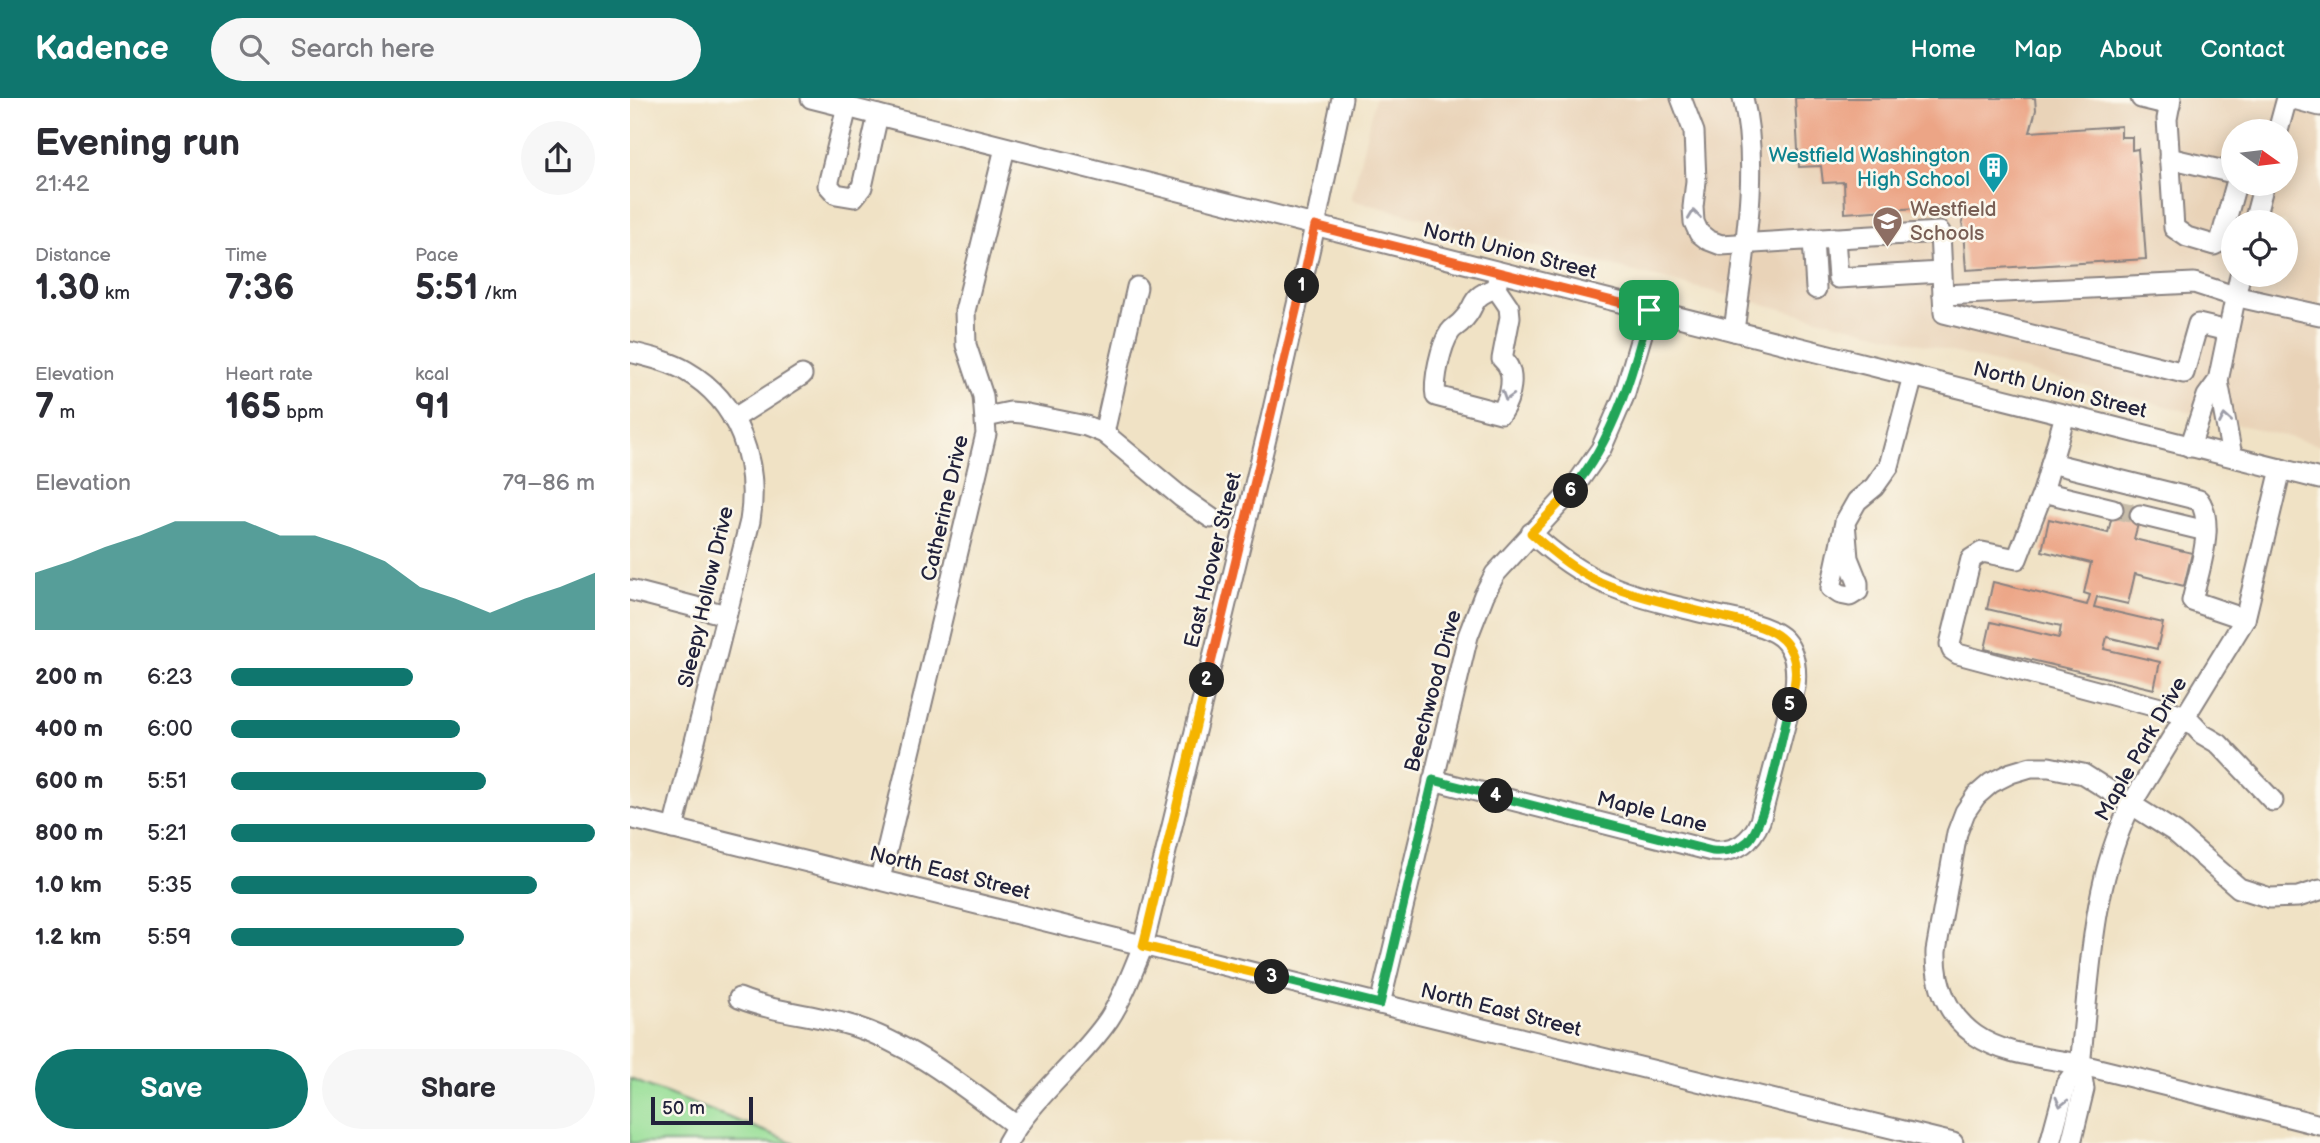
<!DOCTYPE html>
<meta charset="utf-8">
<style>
:root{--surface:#fff;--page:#f7f7f7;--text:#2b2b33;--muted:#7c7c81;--accent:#0f766e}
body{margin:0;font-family:"Balsamiq Sans",sans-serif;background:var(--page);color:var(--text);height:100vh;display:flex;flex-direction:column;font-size:26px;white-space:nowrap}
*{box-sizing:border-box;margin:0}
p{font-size:23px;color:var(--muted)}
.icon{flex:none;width:38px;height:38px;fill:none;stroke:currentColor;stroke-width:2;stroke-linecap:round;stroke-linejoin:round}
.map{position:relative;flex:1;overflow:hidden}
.sheet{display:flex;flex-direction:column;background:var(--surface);width:630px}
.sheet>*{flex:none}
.needle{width:46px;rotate:104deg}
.controls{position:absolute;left:1591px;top:21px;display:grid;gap:14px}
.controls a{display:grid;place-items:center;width:77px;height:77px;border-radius:50%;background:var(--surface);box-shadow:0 4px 18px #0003;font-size:35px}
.scale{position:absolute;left:21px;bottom:18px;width:102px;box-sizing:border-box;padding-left:7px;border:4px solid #22223b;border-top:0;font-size:19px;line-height:24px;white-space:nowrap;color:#22223b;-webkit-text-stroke:5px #fbf7ec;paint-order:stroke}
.pin{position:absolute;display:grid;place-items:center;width:60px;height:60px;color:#fff;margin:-30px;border-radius:14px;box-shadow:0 4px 10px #0006}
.km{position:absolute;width:35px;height:35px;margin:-18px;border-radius:50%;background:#222;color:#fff;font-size:19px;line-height:35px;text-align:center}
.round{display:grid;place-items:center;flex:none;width:74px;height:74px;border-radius:37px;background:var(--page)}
.summary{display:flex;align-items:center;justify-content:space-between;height:119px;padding:0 35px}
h1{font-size:38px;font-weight:700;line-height:52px}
.metrics{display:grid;grid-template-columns:repeat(3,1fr);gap:10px;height:119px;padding:7px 35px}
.metrics div{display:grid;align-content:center}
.metrics b{font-size:35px;font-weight:700}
.metrics small{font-size:19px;font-weight:400}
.metrics p{font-size:19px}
.chart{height:196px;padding:14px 35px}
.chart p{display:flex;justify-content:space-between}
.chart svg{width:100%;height:126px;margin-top:7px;fill:var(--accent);opacity:.7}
.button{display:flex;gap:14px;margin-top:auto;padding:14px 35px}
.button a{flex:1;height:80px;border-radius:42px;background:var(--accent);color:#fff;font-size:28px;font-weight:700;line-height:80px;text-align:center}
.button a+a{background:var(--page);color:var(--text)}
ul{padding:0 35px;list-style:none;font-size:23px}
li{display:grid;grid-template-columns:112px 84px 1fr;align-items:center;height:52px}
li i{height:18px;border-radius:9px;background:var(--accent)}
header{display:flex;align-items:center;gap:42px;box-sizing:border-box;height:98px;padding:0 35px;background:var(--accent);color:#fff}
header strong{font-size:33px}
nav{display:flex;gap:38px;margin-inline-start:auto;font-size:24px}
.search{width:490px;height:63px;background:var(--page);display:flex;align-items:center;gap:18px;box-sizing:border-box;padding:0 24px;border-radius:38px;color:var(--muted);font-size:26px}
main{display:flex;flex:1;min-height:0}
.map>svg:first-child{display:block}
.built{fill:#e9d3b8;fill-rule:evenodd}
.green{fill:#99df98;stroke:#5e806a;stroke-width:2}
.building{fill:#eca586}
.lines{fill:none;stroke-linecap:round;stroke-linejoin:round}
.minor-tunnel{stroke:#c7bca9;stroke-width:19;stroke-dasharray:19 10;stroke-linecap:butt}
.minor-casing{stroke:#898280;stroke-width:23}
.minor{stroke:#fff;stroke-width:19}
.oneway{stroke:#9c9ca7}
.split-1-casing{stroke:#fff;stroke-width:14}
.split-2-casing{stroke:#fff;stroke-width:14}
.split-3-casing{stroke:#fff;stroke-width:14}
.split-4-casing{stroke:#fff;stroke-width:14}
.split-5-casing{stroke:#fff;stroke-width:14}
.split-6-casing{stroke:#fff;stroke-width:14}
.split-7-casing{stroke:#fff;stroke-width:14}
.split-1{stroke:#f0652b;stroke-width:9}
.split-2{stroke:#f0652b;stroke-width:9}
.split-3{stroke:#f5b400;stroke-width:9}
.split-4{stroke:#22a559;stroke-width:9}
.split-5{stroke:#22a559;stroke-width:9}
.split-6{stroke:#f5b400;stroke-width:9}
.split-7{stroke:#22a559;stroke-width:9}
.labels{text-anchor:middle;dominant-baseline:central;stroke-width:5;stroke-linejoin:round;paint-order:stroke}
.culture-label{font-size:21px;fill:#0d838f;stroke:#fbf7ec;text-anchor:end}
.education-label{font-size:21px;fill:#785e54;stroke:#fbf7ec;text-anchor:start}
.street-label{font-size:21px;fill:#22223b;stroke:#fbf7ec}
</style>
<header>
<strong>Kadence</strong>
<div class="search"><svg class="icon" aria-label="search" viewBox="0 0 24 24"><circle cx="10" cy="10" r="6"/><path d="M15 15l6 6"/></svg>Search here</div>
<nav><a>Home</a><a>Map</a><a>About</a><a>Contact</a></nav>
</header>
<main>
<section class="sheet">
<div class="summary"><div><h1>Evening run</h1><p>21:42</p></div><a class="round"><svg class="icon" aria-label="share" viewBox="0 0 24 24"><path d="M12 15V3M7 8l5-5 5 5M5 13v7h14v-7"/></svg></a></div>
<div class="metrics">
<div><p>Distance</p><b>1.30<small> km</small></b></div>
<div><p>Time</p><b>7:36</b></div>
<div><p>Pace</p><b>5:51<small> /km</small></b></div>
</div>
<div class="metrics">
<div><p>Elevation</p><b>7<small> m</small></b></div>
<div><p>Heart rate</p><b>165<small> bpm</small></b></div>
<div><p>kcal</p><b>91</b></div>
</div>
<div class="chart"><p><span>Elevation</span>79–86 m</p>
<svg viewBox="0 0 160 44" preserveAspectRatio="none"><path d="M0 44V24L10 20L20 15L30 11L40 6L50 6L60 6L70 11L80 11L90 15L100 20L110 29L120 33L130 38L140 33L150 29L160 24V44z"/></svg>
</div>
<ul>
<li><b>200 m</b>6:23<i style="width:50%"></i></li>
<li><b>400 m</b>6:00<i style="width:63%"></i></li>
<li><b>600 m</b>5:51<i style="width:70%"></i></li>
<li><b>800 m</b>5:21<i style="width:100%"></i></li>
<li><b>1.0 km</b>5:35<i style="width:84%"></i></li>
<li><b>1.2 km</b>5:59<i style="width:64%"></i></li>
</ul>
<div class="button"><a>Save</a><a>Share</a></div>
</section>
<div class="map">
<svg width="1690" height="1045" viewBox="0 0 1690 1045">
<rect width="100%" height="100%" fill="#fbf7ec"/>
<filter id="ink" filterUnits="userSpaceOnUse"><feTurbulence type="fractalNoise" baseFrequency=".0143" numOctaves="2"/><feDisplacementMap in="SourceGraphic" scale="14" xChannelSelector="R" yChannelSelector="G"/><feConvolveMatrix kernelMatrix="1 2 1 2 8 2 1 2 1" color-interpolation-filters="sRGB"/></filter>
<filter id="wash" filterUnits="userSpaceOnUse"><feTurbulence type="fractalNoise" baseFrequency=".00686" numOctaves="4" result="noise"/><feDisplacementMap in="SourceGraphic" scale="28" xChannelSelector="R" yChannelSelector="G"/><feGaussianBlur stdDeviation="1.57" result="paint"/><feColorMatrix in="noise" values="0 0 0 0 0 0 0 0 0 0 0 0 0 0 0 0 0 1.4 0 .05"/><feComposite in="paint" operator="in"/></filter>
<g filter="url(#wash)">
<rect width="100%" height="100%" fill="#f0e2c5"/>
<path class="built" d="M745,0h945v347l-969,-245zM1603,33h53v53h-53zM1603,124h53v53h-53z"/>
<polygon class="green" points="0,981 165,1045 0,1045"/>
<g id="blocks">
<g class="building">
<polygon points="1165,0 1405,0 1406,12 1400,34 1491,28 1491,39 1502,39 1502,52 1508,51 1516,161 1336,172 1331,107 1215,115 1214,84 1193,85 1191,68 1169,69"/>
<polygon points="1485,404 1512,411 1504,441 1562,455 1554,488 1505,476 1498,506 1467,499 1464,509 1533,525 1527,551 1477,539 1474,551 1530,564 1524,591 1355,551 1361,524 1429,540 1431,528 1357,511 1363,484 1457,507 1460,497 1454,495 1461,465 1412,453 1419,421 1478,435"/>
</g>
</g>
</g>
<g filter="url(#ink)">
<use href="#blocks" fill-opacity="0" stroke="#898280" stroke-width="2"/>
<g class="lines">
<polyline class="minor-tunnel" points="1483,411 1510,417"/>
<defs>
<g id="minor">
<polyline points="181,0 1690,381"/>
<polyline points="1051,0 1064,34 1066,83 1063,109 1064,124 1069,135 1078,142 1091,147 1310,134 1313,197 1564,185 1604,198 1690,217"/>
<polyline points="1511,0 1540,7"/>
<polyline points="1541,0 1537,21 1544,130 1557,139 1584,147 1590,144 1606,86"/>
<polyline points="1660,0 1690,8"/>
<polyline points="217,9 198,87 206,96 224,99 232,89 248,17"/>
<polyline points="1648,33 1657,0"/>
<polyline points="1539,60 1603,75"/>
<polyline points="1624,124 1634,86"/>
<polyline points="1205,140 1208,180 1311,174"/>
<polyline points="1183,141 1186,191"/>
<path d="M866,190c-29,10 -18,18 -34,33 -4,5 -9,6 -12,11 -9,13 -17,49 -14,64l65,17c9,-14 17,-41 1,-54l8,-42 -1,-10 -13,-19 3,-16"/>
<polyline points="1313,197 1314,215 1554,275 1568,226 1598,233"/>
<path d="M1104,233c9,-74 27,-160 9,-233"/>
<path d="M0,254c19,5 39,9 56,19 54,31 73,92 64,150l-77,308"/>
<polyline points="1435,317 1413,394 1387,461 1352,454 1341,461 1320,546 1322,552 1328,556 1538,612 1555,618 1572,636 1589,646 1643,703"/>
<polyline points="356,319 380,314 392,315 456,328 474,335 551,399 581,420"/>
<polyline points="103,321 172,277"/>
<polyline points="474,335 507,189"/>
<polyline points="1560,349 1577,298 1588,283"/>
<polyline points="1602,358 1588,283 1610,177"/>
<path d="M1421,365l148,37c17,24 -1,74 -7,101l53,18"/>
<polyline points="1413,394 1483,411"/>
<polyline points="1510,417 1576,433"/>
<polyline points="1215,424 1218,460 1228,485 1228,493 1220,498 1210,496 1201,490 1215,424 1227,403 1244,389 1259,368 1283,278"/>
<polyline points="0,492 96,517"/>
<path d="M803,682l279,71c24,2 39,-9 48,-30l35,-134c2,-18 1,-37 -14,-50 -17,-14 -55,-19 -77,-24 -32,-8 -67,-15 -98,-29 -28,-12 -52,-30 -75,-51"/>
<polyline points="0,720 750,906 1323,1045"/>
<polyline points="250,781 356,336 353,298 336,247 335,213 375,50"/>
<path d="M1690,792l-22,7 -28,1 -31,-10 -64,-56 -92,-58 -34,-7h-18l-20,6 -20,10 -15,13 -11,16 -8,21 -21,118c-1,33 11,64 39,84 30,21 71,22 107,30 79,19 159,40 238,60"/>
<path d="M109,900c37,15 76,16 114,28 61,19 113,63 164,100"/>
<polyline points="750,906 838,538 854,497 865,476 943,391 971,351 994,298 1019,212"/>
<path d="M377,1045c26,-47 72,-80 102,-124 15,-23 24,-49 34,-73l128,-528 44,-192 27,-128"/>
<polyline points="1420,1045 1436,986 1450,967"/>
<path d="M1441,1045l13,-54 -4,-24c10,-87 11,-183 52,-262l113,-184 36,-150"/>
</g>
</defs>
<use href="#minor" class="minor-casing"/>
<use href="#minor" class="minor"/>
</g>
<defs><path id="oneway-chevron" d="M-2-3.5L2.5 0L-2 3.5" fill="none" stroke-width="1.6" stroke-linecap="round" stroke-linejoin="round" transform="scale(1.75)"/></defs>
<g class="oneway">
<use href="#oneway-chevron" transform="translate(1064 117) rotate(-97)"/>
<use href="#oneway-chevron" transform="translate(877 298) rotate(107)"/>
<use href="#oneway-chevron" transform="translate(1595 321) rotate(-100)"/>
<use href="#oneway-chevron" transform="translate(1431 1004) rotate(104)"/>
</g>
</g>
<g class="lines" filter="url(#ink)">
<defs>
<polyline id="split-1" points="672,188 685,128 1019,212"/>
<polyline id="split-2" points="577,582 672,188"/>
<polyline id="split-3" points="577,582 513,848 642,879"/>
<polyline id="split-4" points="642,879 750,906 803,682 866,698"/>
<path id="split-5" d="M866,698l216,55c12,1 26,-1 36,-10 17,-15 35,-109 42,-136"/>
<path id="split-6" d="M941,393l-40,42c23,21 49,42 79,53 35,13 72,21 108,30 21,6 49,8 65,24 18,18 13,42 7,65"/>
<path id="split-7" d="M941,393c43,-52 62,-117 78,-181"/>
</defs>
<use href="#split-1" class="split-1-casing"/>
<use href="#split-2" class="split-2-casing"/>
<use href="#split-3" class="split-3-casing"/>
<use href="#split-4" class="split-4-casing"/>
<use href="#split-5" class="split-5-casing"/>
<use href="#split-6" class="split-6-casing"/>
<use href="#split-7" class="split-7-casing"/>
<use href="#split-1" class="split-1"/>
<use href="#split-2" class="split-2"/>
<use href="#split-3" class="split-3"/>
<use href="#split-4" class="split-4"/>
<use href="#split-5" class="split-5"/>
<use href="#split-6" class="split-6"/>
<use href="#split-7" class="split-7"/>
</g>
<defs>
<symbol id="building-pin" viewBox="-11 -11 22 30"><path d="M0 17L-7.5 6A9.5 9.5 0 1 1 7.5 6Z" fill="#0f9aa8" stroke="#fbf7ec"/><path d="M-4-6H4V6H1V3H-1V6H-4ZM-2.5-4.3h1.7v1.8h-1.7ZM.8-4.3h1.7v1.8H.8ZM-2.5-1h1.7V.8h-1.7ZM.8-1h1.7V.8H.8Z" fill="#fff"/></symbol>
<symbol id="school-pin" viewBox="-11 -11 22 30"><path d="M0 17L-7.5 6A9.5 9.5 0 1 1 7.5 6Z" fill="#8d6e63" stroke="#fbf7ec"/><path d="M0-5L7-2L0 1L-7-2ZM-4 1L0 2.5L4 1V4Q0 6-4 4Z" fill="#fff"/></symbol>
</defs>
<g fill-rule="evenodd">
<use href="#building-pin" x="1346" y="52" width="35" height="47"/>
<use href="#school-pin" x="1240" y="106" width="35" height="47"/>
</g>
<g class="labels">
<g class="culture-label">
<text x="1340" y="57">Westfield Washington<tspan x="1340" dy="24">High School</tspan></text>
</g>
<g class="education-label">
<text x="1280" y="111">Westfield<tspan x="1280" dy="24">Schools</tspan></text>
</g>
<g class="street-label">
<text transform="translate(880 153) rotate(14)">North Union Street</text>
<text transform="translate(1430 292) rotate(14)">North Union Street</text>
<text transform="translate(315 410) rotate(-77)">Catherine Drive</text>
<text transform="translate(583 462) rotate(-76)">East Hoover Street</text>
<text transform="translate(76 499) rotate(-77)">Sleepy Hollow Drive</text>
<text transform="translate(803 593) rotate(-75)">Beechwood Drive</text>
<text transform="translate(1511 651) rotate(-60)">Maple Park Drive</text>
<text transform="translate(1022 714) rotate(14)">Maple Lane</text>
<text transform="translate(320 775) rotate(14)">North East Street</text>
<text transform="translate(871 912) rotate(14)">North East Street</text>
</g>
</g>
</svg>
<div class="controls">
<a><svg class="needle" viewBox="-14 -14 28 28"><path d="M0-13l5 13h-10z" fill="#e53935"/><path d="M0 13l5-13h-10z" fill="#7c7c81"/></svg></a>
<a><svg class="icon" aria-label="locate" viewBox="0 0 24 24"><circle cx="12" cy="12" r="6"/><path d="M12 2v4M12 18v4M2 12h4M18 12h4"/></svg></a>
</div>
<div class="scale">50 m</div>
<div class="pin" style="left:1019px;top:212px;background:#1e9e55"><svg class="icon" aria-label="arrive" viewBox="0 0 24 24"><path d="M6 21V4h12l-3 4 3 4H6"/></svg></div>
<b class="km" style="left:672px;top:188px">1</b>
<b class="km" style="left:577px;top:582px">2</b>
<b class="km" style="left:642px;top:879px">3</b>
<b class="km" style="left:866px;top:698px">4</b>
<b class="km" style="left:1160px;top:607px">5</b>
<b class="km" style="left:941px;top:393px">6</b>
</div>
</main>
